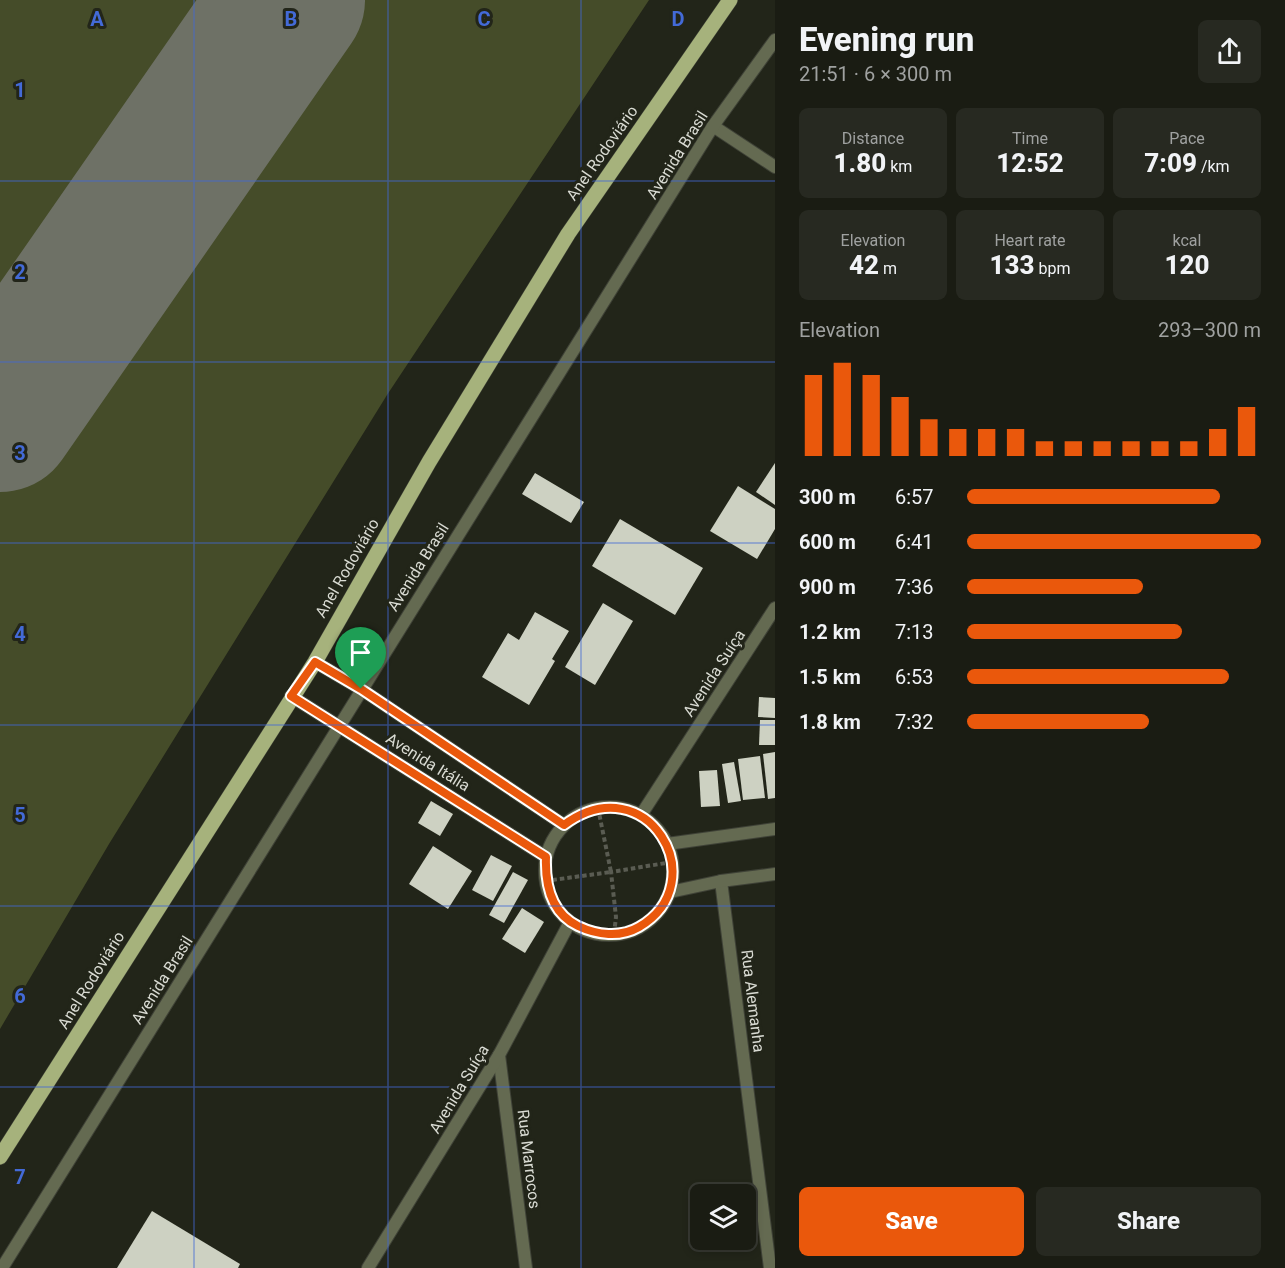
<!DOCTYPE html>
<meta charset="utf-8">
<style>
:root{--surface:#1a1c13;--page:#272921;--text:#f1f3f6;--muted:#9fa1a0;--line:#383a33;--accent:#ea580c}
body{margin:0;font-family:Roboto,sans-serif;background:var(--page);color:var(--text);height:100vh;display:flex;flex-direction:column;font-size:22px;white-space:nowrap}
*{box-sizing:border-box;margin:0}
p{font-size:20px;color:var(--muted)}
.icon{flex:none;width:33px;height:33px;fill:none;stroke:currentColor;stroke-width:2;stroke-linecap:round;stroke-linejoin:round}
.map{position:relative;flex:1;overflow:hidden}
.sheet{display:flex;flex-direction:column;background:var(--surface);width:510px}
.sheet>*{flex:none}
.buttons{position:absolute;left:690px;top:1184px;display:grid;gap:12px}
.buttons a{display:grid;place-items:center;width:66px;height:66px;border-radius:9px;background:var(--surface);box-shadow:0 3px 9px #0003,0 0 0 2px var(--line);font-size:30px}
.pin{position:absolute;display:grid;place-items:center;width:51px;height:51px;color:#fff;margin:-62px -26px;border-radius:50% 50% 50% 0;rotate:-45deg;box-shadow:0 0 6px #0007}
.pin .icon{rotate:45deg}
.round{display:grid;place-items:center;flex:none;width:63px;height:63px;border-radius:9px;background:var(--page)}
.overview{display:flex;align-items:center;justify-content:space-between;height:102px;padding:0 24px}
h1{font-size:33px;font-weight:800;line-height:45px}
.figures{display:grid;grid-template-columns:repeat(3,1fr);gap:9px;height:102px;padding:6px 24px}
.figures div{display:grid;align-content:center;border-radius:9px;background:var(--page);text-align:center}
.figures b{font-size:26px;font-weight:800}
.figures small{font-size:16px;font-weight:400}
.figures p{font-size:16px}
.chart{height:168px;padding:12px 24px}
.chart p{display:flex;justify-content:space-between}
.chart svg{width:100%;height:108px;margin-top:6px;stroke:var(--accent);stroke-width:6}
.cta{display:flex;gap:12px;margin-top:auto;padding:12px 24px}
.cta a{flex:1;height:69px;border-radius:9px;background:var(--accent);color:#fff;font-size:24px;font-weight:800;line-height:69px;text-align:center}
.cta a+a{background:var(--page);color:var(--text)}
ul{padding:0 24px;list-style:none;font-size:20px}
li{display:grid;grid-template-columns:96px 72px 1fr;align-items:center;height:45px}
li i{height:15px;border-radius:8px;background:var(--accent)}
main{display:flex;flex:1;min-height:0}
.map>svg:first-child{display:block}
.green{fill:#454c29}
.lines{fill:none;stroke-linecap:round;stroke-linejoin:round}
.taxiway{stroke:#6e7166;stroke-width:60}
.runway{stroke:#6e7166;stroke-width:152}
.building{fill:#cdd1c2}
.minor-casing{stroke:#3f4237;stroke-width:14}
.tertiary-casing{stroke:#3f4237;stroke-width:14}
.primary-casing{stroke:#3f4237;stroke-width:16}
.path{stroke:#5a5c52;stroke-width:4;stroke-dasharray:4.5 3;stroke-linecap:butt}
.minor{stroke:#646a51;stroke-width:12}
.tertiary{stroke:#646a51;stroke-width:12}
.primary{stroke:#a6b27c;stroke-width:15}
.route-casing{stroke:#fff;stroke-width:12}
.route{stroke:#ea580c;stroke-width:8}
.grid{fill:none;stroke:#436ad7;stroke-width:1.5;stroke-opacity:0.55}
.labels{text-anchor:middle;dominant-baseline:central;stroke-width:6;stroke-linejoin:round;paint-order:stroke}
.street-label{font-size:16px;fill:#d9dbd3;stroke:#222519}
.grid-label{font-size:20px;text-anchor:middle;font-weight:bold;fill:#436ad7;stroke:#222519;stroke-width:6;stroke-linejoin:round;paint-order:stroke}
</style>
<main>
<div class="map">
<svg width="775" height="1268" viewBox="0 0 775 1268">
<rect width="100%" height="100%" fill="#222519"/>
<polygon class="green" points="0,0 649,0 387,395 109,844 0,1029"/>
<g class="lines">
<polyline class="taxiway" points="0,410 15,394"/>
<polyline class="runway" points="0,416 289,0"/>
</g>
<g class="building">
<polygon points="775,463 775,505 756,492"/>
<polygon points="535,473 584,502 571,523 522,494"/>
<polygon points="738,486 775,509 775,529 757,559 710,531"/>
<polygon points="620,519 703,568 675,615 592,566"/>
<polygon points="603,603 633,621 595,685 565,667"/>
<polygon points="535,612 569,631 552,659 555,661 529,705 482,677 508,633 519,640"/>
<polygon points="759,697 775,698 775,718 758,717"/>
<polygon points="760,720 775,720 775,745 759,745"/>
<polygon points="775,752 775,798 768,799 763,754"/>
<polygon points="760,756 765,798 743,800 738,759"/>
<polygon points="734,762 741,801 728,803 722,764"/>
<polygon points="717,770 720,806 701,807 699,771"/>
<polygon points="431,801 453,814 440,836 418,823"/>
<polygon points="433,846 472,871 448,909 409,884"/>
<polygon points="491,855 512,866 493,901 472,890"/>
<polygon points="513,872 528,880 504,923 489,915"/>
<polygon points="522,908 544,922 525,953 502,939"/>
<polygon points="152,1211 240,1264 238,1268 117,1268"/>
</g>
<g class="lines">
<defs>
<g id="minor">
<polyline points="713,126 775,167"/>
<polyline points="641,815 775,608"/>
<polyline points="721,881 770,1268"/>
<polyline points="499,1055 526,1268"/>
<polyline points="2,1268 713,126 775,40"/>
<polyline points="368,1268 499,1055 570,922"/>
</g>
<g id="tertiary">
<polyline points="315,662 361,689 564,825"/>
<polyline points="291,696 546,857"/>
<circle cx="609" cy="871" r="64"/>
<polyline points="667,844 775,829"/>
<polyline points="670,892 721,881 775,874"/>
</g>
<polyline id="primary" points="0,1157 315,662 429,462 568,234 730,0"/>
</defs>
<use href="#minor" class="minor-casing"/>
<use href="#tertiary" class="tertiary-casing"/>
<use href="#primary" class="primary-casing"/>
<g class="path">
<polyline points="545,881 611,872 598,808"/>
<polyline points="614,934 616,917 611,872 672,862"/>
</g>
<use href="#minor" class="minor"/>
<use href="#tertiary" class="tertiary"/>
<use href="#primary" class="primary"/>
</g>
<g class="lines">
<defs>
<path id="route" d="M315,662l46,27 203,136c83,-61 152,57 75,102 -19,11 -42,8 -61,-1 -27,-13 -33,-42 -32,-69l-255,-161z"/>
</defs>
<use href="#route" class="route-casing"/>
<use href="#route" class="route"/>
</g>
<path class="grid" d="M194,0v1268M388,0v1268M581,0v1268M0,181h775M0,362h775M0,543h775M0,725h775M0,906h775M0,1087h775"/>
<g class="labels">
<g class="street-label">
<text transform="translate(602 153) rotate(-55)">Anel Rodoviário</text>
<text transform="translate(677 155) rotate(-58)">Avenida Brasil</text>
<text transform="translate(418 567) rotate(-58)">Avenida Brasil</text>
<text transform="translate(347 568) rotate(-60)">Anel Rodoviário</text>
<text transform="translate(714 673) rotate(-57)">Avenida Suíça</text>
<text transform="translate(428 762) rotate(32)">Avenida Itália</text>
<text transform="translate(91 980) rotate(-58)">Anel Rodoviário</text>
<text transform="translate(162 980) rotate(-58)">Avenida Brasil</text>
<text transform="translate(753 1001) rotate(83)">Rua Alemanha</text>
<text transform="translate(459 1089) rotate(-59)">Avenida Suíça</text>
<text transform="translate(529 1159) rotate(83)">Rua Marrocos</text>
</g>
</g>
<g class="grid-label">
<text x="97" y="26">A</text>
<text x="291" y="26">B</text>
<text x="484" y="26">C</text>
<text x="678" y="26">D</text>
<text x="20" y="97">1</text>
<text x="20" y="279">2</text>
<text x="20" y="460">3</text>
<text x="20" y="641">4</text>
<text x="20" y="822">5</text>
<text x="20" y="1003">6</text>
<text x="20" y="1184">7</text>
</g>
</svg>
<div class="buttons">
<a><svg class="icon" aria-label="layers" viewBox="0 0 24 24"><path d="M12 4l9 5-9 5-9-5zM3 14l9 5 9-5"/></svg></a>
</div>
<div class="pin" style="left:361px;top:689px;background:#1e9e55"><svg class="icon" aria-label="arrive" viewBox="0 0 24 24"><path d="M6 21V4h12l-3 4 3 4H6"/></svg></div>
</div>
<section class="sheet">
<div class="overview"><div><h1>Evening run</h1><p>21:51 · 6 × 300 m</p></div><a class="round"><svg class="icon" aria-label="share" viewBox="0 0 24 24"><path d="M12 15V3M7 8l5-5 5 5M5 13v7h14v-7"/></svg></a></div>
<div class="figures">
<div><p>Distance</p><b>1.80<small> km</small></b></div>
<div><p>Time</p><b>12:52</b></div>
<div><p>Pace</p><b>7:09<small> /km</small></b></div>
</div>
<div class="figures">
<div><p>Elevation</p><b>42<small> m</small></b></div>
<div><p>Heart rate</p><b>133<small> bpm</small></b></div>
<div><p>kcal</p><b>120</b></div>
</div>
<div class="chart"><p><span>Elevation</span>293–300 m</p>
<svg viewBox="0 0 160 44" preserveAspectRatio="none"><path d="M5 44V11M15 44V6M25 44V11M35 44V20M45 44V29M55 44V33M65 44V33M75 44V33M85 44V38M95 44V38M105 44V38M115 44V38M125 44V38M135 44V38M145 44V33M155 44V24"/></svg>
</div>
<ul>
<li><b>300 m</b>6:57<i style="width:86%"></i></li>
<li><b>600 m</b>6:41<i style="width:100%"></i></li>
<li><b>900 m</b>7:36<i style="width:60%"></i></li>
<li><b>1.2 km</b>7:13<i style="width:73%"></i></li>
<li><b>1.5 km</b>6:53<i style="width:89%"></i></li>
<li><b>1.8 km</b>7:32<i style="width:62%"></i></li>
</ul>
<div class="cta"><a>Save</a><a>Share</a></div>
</section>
</main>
